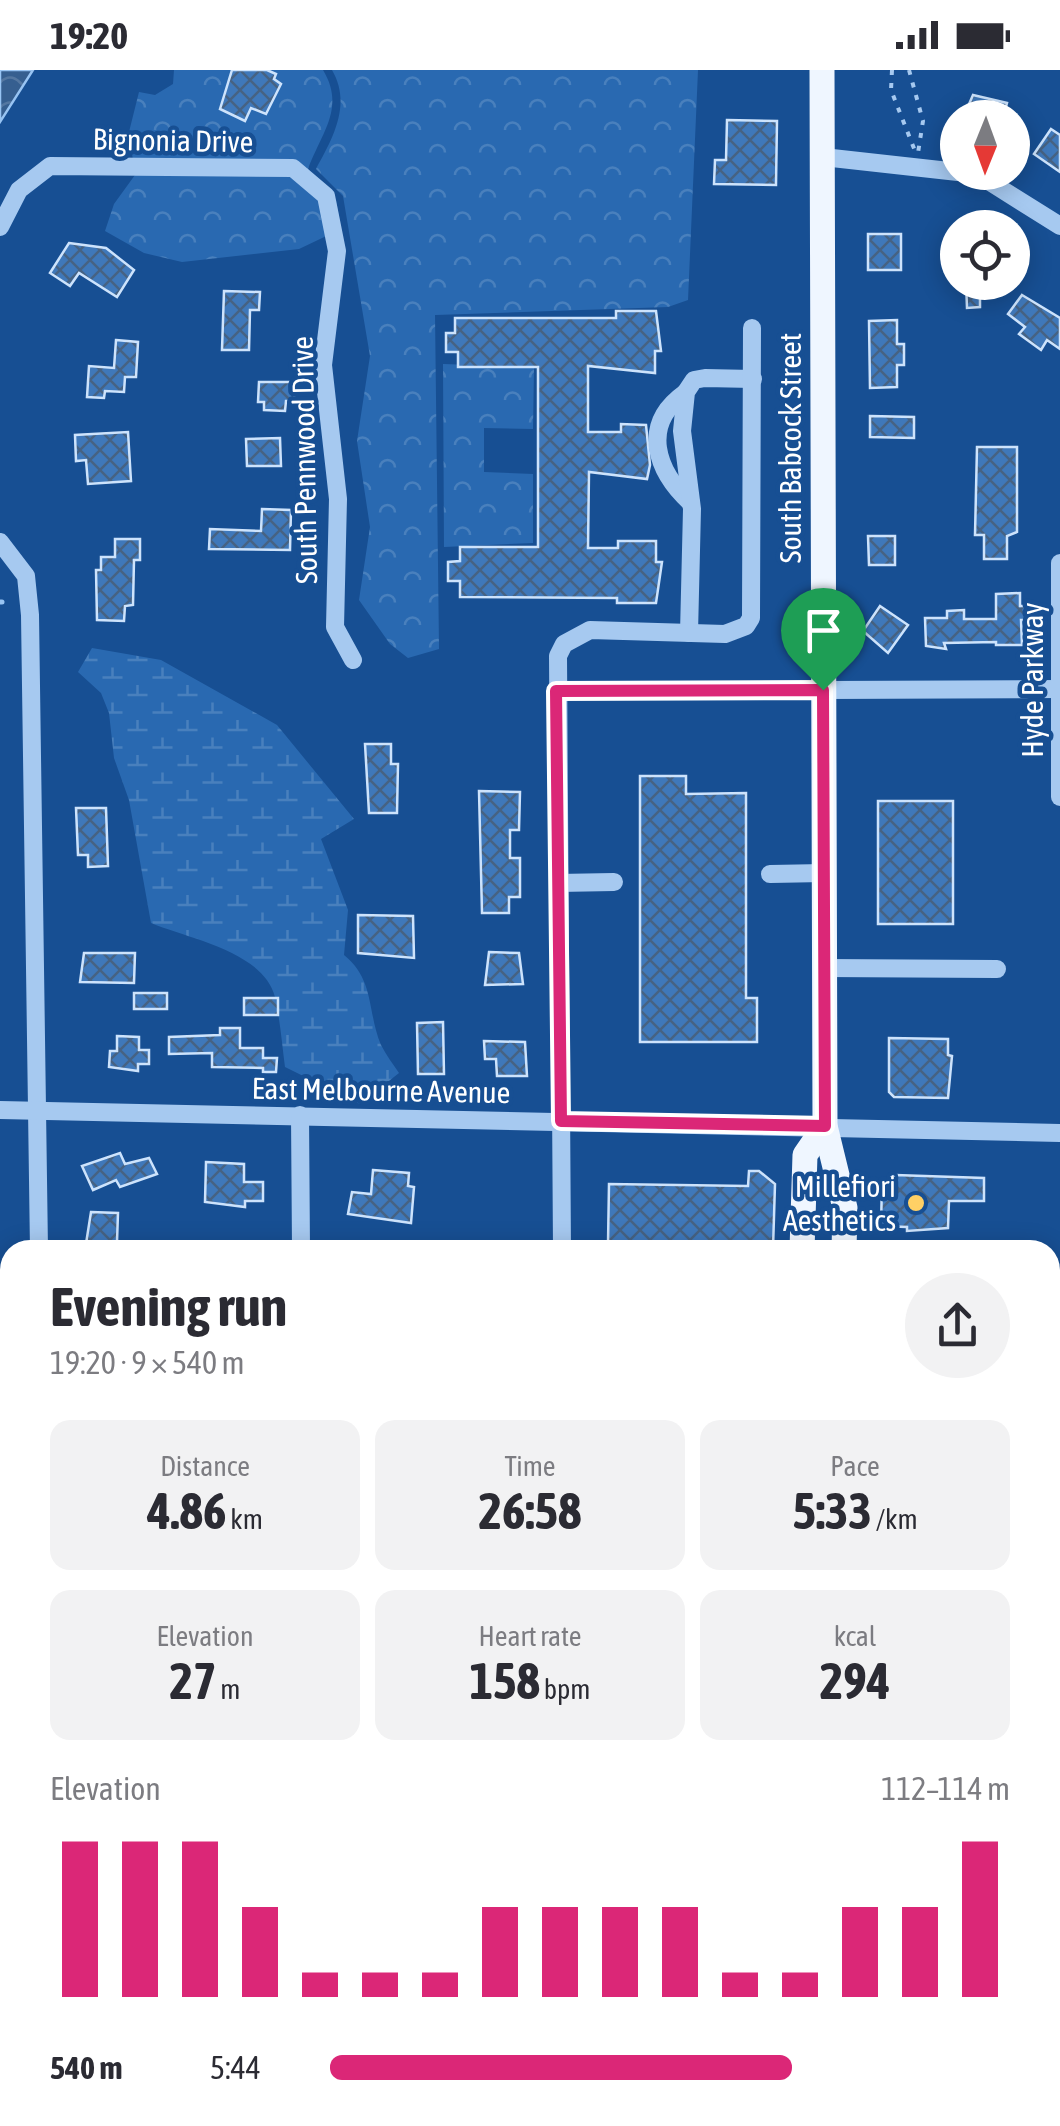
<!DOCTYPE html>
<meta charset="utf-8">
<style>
:root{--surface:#fff;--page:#f2f2f3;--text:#2b2b33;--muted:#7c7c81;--accent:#db2777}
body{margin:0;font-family:"Asap Condensed",sans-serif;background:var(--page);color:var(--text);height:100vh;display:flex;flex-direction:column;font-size:38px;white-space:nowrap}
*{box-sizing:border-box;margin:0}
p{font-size:32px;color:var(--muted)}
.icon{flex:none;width:55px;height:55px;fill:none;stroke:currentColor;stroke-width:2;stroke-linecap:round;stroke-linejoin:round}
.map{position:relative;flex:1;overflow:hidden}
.panel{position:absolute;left:0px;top:1170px;width:1060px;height:888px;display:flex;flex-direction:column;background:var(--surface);border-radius:30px 30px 0 0;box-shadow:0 5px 25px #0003}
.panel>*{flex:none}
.needle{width:65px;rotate:181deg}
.buttons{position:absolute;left:940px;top:30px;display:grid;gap:20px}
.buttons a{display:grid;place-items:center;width:90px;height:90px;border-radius:50%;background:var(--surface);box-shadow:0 5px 25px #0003;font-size:50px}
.pin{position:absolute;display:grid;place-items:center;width:85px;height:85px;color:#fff;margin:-102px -42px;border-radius:50% 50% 50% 0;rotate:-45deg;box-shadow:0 0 10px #0007}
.pin .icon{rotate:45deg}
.round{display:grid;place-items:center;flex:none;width:105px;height:105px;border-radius:52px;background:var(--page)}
.head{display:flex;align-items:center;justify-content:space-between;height:170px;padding:0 50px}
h1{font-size:55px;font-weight:700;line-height:75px}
.stats{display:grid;grid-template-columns:repeat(3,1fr);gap:15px;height:170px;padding:10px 50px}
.stats div{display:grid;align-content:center;border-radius:20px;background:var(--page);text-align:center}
.stats b{font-size:50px;font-weight:700}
.stats small{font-size:28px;font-weight:400}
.stats p{font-size:28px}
.chart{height:280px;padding:20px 50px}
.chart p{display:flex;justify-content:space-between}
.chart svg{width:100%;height:180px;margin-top:10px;stroke:var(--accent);stroke-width:6}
ul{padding:0 50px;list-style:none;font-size:32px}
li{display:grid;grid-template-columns:160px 120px 1fr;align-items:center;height:75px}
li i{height:25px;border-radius:12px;background:var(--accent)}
.status{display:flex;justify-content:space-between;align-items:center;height:70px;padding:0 50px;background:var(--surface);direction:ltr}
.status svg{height:28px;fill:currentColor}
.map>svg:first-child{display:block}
.forest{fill:url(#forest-crowns)}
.wetland{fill:url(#wetland-marsh)}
.water{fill:url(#water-waves);stroke:#98c4f3;stroke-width:2.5}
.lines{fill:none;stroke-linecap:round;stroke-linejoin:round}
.stream{stroke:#98c4f3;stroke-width:5}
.building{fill:url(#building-cross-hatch);stroke:#cde3fc;stroke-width:2.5}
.path{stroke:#a6c9f0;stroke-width:4;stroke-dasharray:5 8;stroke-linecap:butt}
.minor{stroke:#a6c9f0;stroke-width:18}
.major{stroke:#eff6ff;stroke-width:25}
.route-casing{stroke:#fff;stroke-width:20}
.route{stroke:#db2777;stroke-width:12}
.poi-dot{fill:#ffd065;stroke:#174f93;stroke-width:4}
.labels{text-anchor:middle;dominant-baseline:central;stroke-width:9;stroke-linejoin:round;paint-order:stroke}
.street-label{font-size:30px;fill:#fff;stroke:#174f93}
.poi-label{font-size:30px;fill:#fff;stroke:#174f93;text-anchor:end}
</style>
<div class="status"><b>19:20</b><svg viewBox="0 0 49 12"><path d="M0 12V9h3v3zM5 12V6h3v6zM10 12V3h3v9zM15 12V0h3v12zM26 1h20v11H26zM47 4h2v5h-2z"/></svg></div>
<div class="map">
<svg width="1060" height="2056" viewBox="0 0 1060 2056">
<defs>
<pattern id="forest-crowns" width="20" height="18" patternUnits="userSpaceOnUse" patternTransform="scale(2.5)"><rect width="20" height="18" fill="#2969b1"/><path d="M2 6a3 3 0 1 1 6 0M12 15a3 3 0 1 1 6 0" fill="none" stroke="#4980bd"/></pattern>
<pattern id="wetland-marsh" width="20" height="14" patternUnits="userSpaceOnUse" patternTransform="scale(2.5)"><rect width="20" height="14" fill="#2969b1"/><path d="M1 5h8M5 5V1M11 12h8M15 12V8" fill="none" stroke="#4980bd"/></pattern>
<pattern id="water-waves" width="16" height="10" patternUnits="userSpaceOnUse" patternTransform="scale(2.5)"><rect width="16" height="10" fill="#365f90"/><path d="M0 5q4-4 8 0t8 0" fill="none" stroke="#5477a1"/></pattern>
<pattern id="building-cross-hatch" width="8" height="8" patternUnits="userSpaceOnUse" patternTransform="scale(2.5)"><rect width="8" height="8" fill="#3f78ba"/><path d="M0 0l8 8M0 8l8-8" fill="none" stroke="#466283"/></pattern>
</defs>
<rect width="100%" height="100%" fill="#174f93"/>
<g class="forest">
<path d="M174,0h149c23,38 -2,63 -15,99l28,31 5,29 -42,20 -117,13 -38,-9 -39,-22 9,-27 21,-29 -6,-43 10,-40 16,3 18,-11z"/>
<path d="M332,0h366l-10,230 -20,7 -233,8 4,334 -31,9 -18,-14 -31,-44 11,-73 -13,-86 13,-85 -27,-160 -27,-27c17,-31 36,-65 16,-99z"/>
<polygon points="443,294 534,297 533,359 484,358 484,402 533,404 533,473 444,477"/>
</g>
<path class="wetland" d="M92,578l69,12 116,65 77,94 -33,20 27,71 -4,45c31,25 23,57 37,90 5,10 12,19 18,28l-39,31 -75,-37c-3,-23 -5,-48 -10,-70 -12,-46 -86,-58 -124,-74l-22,-123 -15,-42 -5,-45 -8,-20 -23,-21z"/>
<polygon class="water" points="0,0 33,0 0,52"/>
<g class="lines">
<polyline class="stream" points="0,532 2,532"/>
</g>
<g class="building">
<polygon points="232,0 267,0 276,4 274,9 281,14 266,44 251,38 245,51 220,39"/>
<polygon points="973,25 1007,33 1003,48 963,48"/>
<polygon points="727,50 777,51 776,115 714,114 715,90 726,90"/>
<polygon points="1051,59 1060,65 1060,102 1034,84"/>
<rect x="868" y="164" width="33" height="36"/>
<polygon points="69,173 106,178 134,200 117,227 79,203 70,216 50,203"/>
<polygon points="966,212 980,212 980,237 967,238"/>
<polygon points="224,221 260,222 259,240 250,240 249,280 222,280"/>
<polygon points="1022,225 1060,248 1060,279 1047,270 1041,280 1019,264 1025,257 1008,244"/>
<polygon points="616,241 656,241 661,281 655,281 655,303 588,296 588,362 621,362 621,354 646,355 650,395 647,409 589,402 588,478 618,478 618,471 656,471 656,492 662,492 656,533 617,533 617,528 460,527 460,511 448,511 448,492 460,491 460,477 538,477 538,297 458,297 458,282 446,282 446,263 455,263 455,248 616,248"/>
<polygon points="897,250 897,274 904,274 904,295 897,295 897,317 870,318 869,251"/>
<polygon points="116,270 138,272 136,307 125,307 124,322 105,321 104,328 87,327 89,296 114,298"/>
<polygon points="259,312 295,312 294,331 286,331 285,341 264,340 264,332 258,332"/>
<polygon points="870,346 914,347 914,368 870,367"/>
<polygon points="128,362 131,411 88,414 86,390 76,391 75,365"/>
<polygon points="280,368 281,396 247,396 246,369"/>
<polygon points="977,377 1017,377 1017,462 1007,466 1007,489 984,489 984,465 975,465"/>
<polygon points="262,439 291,440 290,480 209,479 210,459 261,461"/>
<polygon points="868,466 895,466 895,495 869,495"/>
<polygon points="115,469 140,469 140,490 134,490 133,535 125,536 124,551 97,550 96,500 101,500 101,487 115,487"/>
<polygon points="1020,523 1020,536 1029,536 1029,550 1021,550 1022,575 996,575 996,572 944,573 946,579 926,576 925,548 947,548 947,541 964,540 964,549 996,549 996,524"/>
<polygon points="880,536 908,555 888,583 863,561"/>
<polygon points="365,674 391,674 391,694 398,694 397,743 369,743"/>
<polygon points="640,706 686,706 686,724 746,723 746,928 757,928 757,972 640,972"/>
<polygon points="479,721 520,722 519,760 510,760 510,788 520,788 520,827 509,827 509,843 482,843"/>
<rect x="878" y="731" width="75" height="123"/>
<polygon points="76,738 106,738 108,796 88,797 88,785 78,785"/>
<polygon points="358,845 413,846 414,888 358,883"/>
<polygon points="489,882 519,883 523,914 485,915"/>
<polygon points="84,883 135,883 134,913 80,912"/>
<rect x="134" y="923" width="33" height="16"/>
<rect x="244" y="928" width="34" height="17"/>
<polygon points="443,952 444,1004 418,1004 417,953"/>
<polygon points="220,958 240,958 240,978 263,978 263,988 277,988 276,1002 263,1002 263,998 212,997 212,983 169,984 169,967 220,965"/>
<polygon points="117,966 139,967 139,980 149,980 149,994 138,994 138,1001 109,997 110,981 117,981"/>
<polygon points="889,968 948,969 948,985 952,986 948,1028 894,1027 889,1022"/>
<polygon points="484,971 525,972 527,1006 497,1006 496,989 485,989"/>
<polygon points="120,1083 125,1094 149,1088 157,1104 120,1117 116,1110 93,1120 82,1096"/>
<polygon points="206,1092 244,1094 244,1112 263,1112 263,1131 245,1131 245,1137 205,1132"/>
<polygon points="373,1100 409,1103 408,1116 414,1117 411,1153 348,1144 352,1122 371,1124"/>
<polygon points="749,1101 759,1101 775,1114 773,1179 608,1174 609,1114 748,1116"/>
<polygon points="895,1105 984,1108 984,1131 949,1131 948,1158 907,1161 907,1157 881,1156 882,1113"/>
<polygon points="91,1142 118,1143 117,1172 110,1172 110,1180 85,1180"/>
</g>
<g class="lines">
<g class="path">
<polyline points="892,0 891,20 915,81"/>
<polyline points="909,0 923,51 918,83"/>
<polyline points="732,2053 767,2050"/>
</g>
<g class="minor">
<polyline points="823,87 958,102"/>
<polyline points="960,102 990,112 1060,156"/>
<polyline points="0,157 19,120 50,96 293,98 326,126 337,181 323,295 338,429 335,557 353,590"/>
<path d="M685,323c-45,32 -29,78 6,110"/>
<polyline points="0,472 26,506 30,545 39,1180"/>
<polyline points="1060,493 1060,727"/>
<polyline points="689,563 692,439 682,361 686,322 694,310 705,308 753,309"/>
<polyline points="556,621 1060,619"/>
<polyline points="770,804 824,803"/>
<polyline points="558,813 614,812"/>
<polyline points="824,898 997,899"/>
<polyline points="0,1040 1060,1063"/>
<polyline points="300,1045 301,1180"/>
<polyline points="562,1180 558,586 564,574 590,560 725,564 746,556 751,548 752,258"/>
<polyline points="1050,1246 1060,1246"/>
<polyline points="1050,1296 1060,1296"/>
<polyline points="1050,1449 1060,1440"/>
<polyline points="1050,1500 1060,1490"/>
<polyline points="1050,1904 1060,1904"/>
<polyline points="0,2045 10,2046"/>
<polyline points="78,2048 441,2056"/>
<polyline points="632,2048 633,2056"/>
<polyline points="961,2056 961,2048"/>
</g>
<g class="major">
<polyline points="822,0 825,1056 845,1138 844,1180"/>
<polyline points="802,1180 805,1085 825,1056"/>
<polyline points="0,1664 10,1661"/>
<polyline points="1050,1665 1060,1665"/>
<polyline points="1050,1715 1060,1715"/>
<polyline points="789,2056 789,2048"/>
<polyline points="828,2056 828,2048"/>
</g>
</g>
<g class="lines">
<defs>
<polygon id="route" points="823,620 825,1056 561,1051 556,621"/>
</defs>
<use href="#route" class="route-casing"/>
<use href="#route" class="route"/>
</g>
<circle class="poi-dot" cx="916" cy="1133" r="10"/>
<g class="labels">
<g class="street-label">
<text transform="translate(173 70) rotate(1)">Bignonia Drive</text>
<text transform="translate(790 378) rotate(-90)">South Babcock Street</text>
<text transform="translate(304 390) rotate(-91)">South Pennwood Drive</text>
<text transform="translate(1032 610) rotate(-90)">Hyde Parkway</text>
<text transform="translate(381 1020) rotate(1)">East Melbourne Avenue</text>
</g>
<g class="poi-label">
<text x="896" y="1116">Millefiori<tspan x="896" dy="34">Aesthetics</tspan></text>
</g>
</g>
</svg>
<div class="buttons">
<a><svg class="needle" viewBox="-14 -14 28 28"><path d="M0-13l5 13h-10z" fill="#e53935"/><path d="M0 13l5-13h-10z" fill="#7c7c81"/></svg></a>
<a><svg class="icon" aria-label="locate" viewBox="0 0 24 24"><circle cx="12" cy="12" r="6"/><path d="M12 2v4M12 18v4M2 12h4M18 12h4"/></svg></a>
</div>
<div class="pin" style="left:823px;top:620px;background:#1e9e55"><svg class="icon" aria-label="arrive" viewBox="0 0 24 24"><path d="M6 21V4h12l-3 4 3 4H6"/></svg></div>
<section class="panel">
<div class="head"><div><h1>Evening run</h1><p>19:20 · 9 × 540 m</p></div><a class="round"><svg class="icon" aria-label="share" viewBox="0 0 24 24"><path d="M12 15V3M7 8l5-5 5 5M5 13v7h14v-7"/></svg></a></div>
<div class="stats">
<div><p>Distance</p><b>4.86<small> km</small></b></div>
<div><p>Time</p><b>26:58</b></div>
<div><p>Pace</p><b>5:33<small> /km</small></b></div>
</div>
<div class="stats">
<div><p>Elevation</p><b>27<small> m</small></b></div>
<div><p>Heart rate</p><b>158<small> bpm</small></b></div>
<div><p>kcal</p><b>294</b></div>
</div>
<div class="chart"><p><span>Elevation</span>112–114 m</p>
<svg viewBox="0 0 160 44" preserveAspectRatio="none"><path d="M5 44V6M15 44V6M25 44V6M35 44V22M45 44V38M55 44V38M65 44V38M75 44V22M85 44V22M95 44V22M105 44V22M115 44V38M125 44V38M135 44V22M145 44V22M155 44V6"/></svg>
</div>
<ul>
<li><b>540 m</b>5:44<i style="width:68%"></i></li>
</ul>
</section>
</div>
